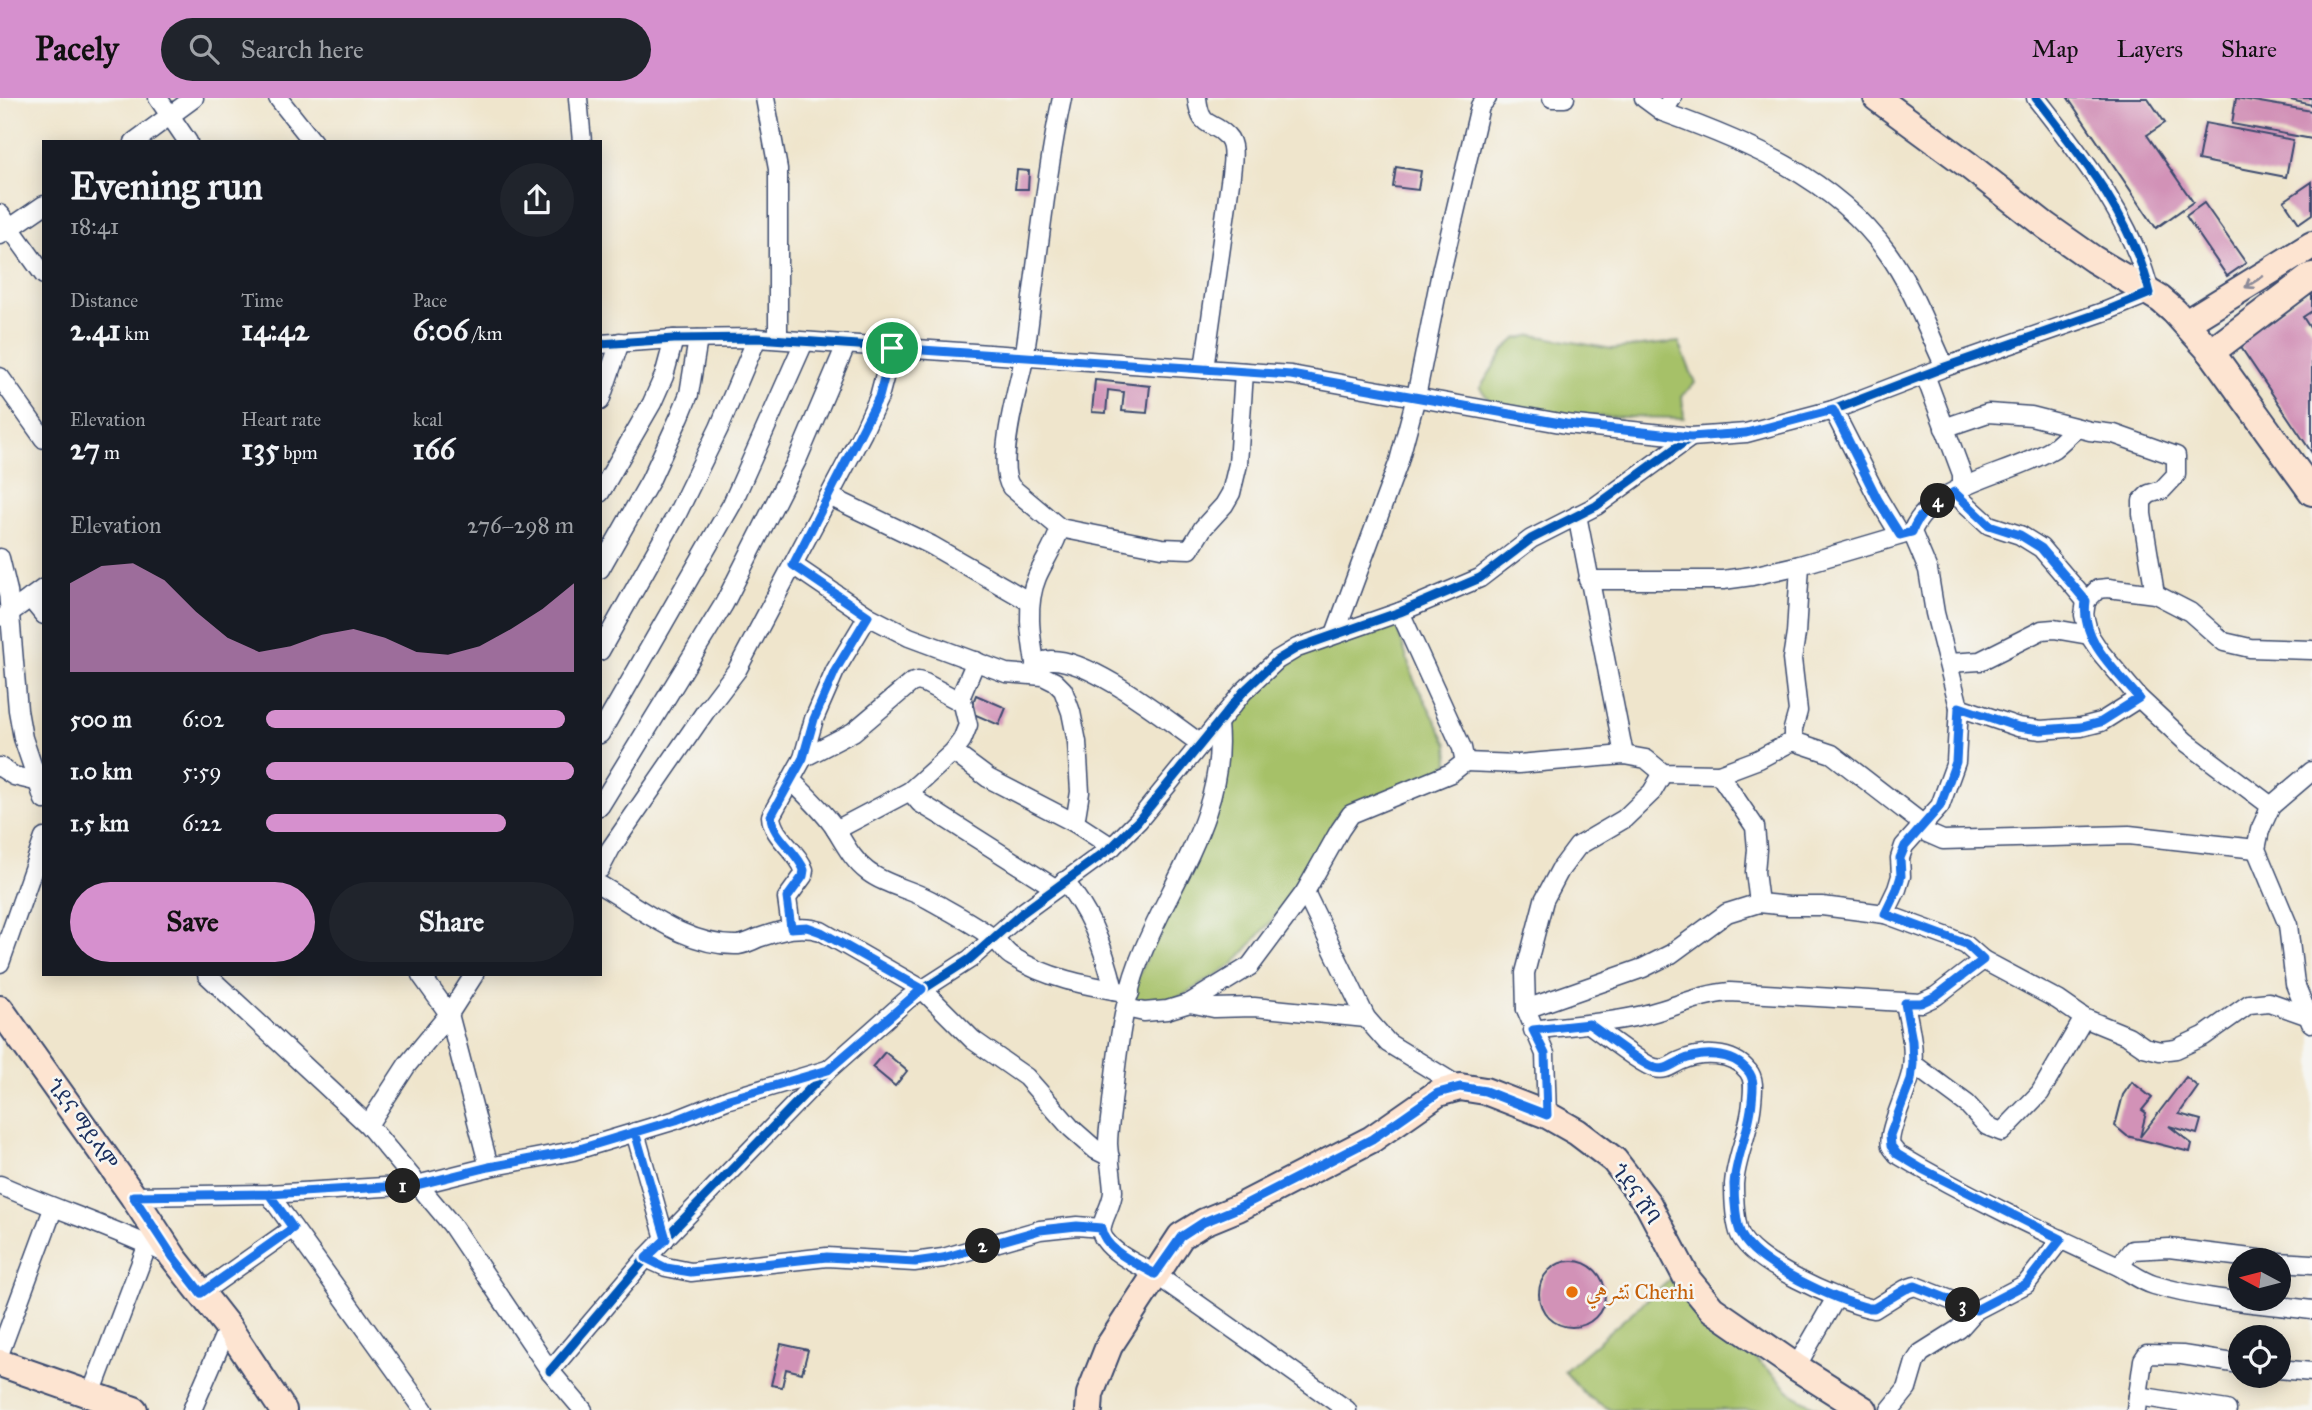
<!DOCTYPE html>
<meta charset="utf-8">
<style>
:root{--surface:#171b24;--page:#20242c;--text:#f1f3f6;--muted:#9ea1a6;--accent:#d690ce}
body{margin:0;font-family:"IM FELL Great Primer",Amiri,"Noto Serif Ethiopic",serif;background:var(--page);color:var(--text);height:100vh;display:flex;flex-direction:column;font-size:26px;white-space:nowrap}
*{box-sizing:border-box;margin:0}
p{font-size:23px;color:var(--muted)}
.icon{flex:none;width:38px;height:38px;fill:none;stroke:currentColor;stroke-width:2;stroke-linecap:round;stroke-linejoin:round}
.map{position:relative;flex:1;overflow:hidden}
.side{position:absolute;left:42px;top:42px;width:560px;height:836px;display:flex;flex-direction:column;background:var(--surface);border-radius:0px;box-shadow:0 4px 18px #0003}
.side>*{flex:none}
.needle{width:46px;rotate:277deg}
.fabs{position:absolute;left:2228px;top:1150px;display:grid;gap:14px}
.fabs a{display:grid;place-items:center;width:63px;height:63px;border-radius:50%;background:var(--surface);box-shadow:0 4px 18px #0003;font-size:35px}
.pin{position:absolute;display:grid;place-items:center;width:60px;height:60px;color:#fff;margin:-30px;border:4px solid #fff;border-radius:50%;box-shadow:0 2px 7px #0007}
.km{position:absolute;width:35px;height:35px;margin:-18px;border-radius:50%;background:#222;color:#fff;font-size:19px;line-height:35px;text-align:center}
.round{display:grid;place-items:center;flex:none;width:74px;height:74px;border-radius:37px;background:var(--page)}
.headline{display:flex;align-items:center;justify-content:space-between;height:119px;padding:0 28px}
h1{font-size:38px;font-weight:800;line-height:52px}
.figures{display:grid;grid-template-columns:repeat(3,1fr);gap:10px;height:119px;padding:7px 28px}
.figures div{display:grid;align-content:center}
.figures b{font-size:30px;font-weight:800}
.figures small{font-size:19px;font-weight:400}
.figures p{font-size:19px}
.chart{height:196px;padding:14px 28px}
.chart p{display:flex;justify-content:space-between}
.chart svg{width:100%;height:126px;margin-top:7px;fill:var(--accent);opacity:.7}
.primary-button{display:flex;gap:14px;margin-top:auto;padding:14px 28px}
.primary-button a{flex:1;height:80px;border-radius:42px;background:var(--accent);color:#111;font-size:28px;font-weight:800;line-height:80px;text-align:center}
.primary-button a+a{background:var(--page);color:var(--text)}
ul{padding:0 28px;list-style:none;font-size:23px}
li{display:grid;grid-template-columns:112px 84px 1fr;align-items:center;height:52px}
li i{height:18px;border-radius:9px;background:var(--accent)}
header{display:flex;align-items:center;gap:42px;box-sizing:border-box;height:98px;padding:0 35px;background:var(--accent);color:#111}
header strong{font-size:33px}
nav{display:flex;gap:38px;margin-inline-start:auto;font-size:24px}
.search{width:490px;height:63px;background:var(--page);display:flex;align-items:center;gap:18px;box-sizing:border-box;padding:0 24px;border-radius:38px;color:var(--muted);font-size:26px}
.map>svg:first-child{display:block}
.green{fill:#a6c168;stroke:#607863;stroke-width:2}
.building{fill:#d292b7}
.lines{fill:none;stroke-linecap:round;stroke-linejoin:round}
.street-casing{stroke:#3b4a6e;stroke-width:21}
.secondary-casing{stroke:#3b4a6e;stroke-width:30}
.street{stroke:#fff;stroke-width:18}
.secondary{stroke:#fde4d1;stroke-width:26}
.cycleway-casing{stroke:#f6f6f2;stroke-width:13}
.cycleway{stroke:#0057b8;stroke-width:9}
.oneway{stroke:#8c8a98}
.route-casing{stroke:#fff;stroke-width:14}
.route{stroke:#1a73e8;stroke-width:9}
.food-dot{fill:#e8710a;stroke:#f6f6f2;stroke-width:2.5}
.labels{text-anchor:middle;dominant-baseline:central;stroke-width:5;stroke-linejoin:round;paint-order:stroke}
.street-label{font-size:21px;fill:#1b2f5e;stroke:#f6f6f2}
.food-label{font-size:21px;fill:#c56008;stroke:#f6f6f2;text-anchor:start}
</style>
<header>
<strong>Pacely</strong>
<div class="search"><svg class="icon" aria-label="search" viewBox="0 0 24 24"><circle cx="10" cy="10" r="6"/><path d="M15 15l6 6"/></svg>Search here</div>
<nav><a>Map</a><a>Layers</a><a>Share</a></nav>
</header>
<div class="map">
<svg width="2312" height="1312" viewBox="0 0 2312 1312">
<rect width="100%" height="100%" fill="#f6f6f2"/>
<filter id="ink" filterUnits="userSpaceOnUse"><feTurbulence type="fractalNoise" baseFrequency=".0143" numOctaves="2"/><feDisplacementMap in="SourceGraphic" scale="14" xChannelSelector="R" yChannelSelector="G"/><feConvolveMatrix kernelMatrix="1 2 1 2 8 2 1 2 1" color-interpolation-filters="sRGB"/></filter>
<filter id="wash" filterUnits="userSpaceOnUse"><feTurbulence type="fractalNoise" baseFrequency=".00686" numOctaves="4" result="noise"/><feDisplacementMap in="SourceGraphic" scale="28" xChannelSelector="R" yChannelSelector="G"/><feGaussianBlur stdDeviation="1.57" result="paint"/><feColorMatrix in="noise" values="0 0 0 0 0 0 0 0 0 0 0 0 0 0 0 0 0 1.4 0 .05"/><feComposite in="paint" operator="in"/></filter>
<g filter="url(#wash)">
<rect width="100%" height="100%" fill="#efe5cc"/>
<g class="green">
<polygon points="1533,237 1612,251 1679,244 1695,285 1682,298 1684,320 1572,318 1515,308 1493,307 1480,290 1505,251 1516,241"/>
<polygon points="1395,523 1414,582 1448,646 1449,665 1438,673 1340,713 1290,802 1233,867 1183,897 1154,907 1128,903 1200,732 1235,605 1286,556"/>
<polygon points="1672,1180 1795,1298 1821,1312 1611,1312 1588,1299 1564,1273"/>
</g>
<g id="blocks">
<g class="building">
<polygon points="2068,0 2148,0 2165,25 2147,37 2193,104 2156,130"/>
<polygon points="2236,0 2312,13 2312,41 2232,26"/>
<polygon points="2286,0 2312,0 2312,7 2286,1"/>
<polygon points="2205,25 2293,42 2286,79 2198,62"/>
<polygon points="1396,69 1421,73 1418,92 1393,89"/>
<polygon points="1017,72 1029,73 1028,91 1015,91"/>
<polygon points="2312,84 2312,116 2299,125 2284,103"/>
<polygon points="2204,105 2246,165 2227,178 2186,118"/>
<polygon points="2309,193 2312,198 2312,213 2303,219 2312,233 2312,355 2236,242"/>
<polygon points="1095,282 1150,288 1147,315 1122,313 1124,294 1108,292 1106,315 1092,314"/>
<polygon points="976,597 1006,610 999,627 969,614"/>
<polygon points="885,954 907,973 895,988 872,969"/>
<polygon points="2186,979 2198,989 2179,1016 2201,1022 2197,1036 2169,1028 2192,1046 2190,1054 2127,1038 2115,1028 2123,997 2132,984 2152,1000 2142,1012 2146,1015 2140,1039"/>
<circle cx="1572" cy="1196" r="33"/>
<polygon points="781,1246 808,1252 802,1275 786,1271 782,1289 771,1287"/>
</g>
</g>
</g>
<g filter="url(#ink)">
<use href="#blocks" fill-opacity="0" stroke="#3b4a6e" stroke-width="2"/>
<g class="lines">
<defs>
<g id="street">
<polyline points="158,0 188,44"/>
<polyline points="278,0 313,44"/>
<polyline points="578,0 582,44"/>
<polyline points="765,0 778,71 778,241"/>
<path d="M1062,0c-13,61 -20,123 -28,185 -4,28 -6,57 -12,85 -6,26 -26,98 -11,119l49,41 102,20 28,1 13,-21 21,-23 7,-12 7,-29 6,-92"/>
<path d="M1197,0c4,33 14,21 30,38 9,9 5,27 4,39l-27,194"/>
<polyline points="1552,0 1565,0"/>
<polyline points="1644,0 1663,14 1672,0"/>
<path d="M1663,14c83,30 170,65 224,140 25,34 40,77 58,115"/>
<polyline points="134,44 194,0"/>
<polyline points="0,116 44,177"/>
<polyline points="0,137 44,107"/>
<path d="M600,246l74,-5 83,-1 534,37 275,49 125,13 55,-4 87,-23 112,-43 161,-56 44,-18c-18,-75 -67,-135 -114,-195"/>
<polyline points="1925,277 1962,376 1962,388"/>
<polyline points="0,279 44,341"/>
<polyline points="600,303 620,244"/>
<polyline points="1833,312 1879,402 1900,437"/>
<polyline points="1944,330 1988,315 2031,318 2090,333 2114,336 2176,358 2176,377 2162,392 2149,396 2142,403 2142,416 2155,496"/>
<polyline points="600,395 652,305 664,278 674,241"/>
<polyline points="1954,395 1989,427 2020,437 2041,450 2086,503"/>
<polyline points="829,398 931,447 1030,504"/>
<polyline points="1577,417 1624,657"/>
<polyline points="0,460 8,493 18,612 23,640 44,702"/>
<polyline points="793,467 868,518 909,539 1006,575 1043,578 1055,584 1063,592 1071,614 1077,644 1080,694 1075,725"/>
<polyline points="600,471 650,383 680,318 689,296 698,241"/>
<polyline points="1588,482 1723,482 1752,478 1800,467 1912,434"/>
<polyline points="30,500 44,517"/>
<polyline points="4,519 44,490"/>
<polyline points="1335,536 1399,363 1416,299 1441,174 1480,8 1487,0"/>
<polyline points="600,553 677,416 719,330 757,240"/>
<polyline points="1949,565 1980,563 2042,532 2054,531 2089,537"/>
<path d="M1035,567c5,-2 10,-5 15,-5 41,-2 118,61 151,84"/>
<path d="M1037,577c-5,-32 -13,-67 0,-98 7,-16 18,-31 23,-49"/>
<polyline points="1959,609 2018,629 2041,632 2081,629 2101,624 2139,600"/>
<path d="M1218,626c9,89 -49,159 -79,237 -17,44 -22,95 -27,141 -1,13 -4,28 -4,42 1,15 4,31 5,47 0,17 -19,36 -8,49 13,18 39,26 57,39 62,43 123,87 185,131"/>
<polyline points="600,636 732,406 804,244"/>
<polyline points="1793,643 1793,631 1798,613 1792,561 1796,536 1800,467"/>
<polyline points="953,654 988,680 1075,725 1112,749"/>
<polyline points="803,660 853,634 911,585 918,583 925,585 961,604"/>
<polyline points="1465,664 1518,666 1624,657 1646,661 1663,675 1719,676 1759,661 1793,643 1832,656 1924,727 1927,735 1943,742 2129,737 2256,751"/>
<polyline points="0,669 14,678 39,684"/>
<polyline points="1719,676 1755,729 1757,751 1755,774 1759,805"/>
<path d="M792,683c14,14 28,27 40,43 11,16 19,35 35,47 18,14 43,18 63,29 21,12 45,24 64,39 7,5 11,14 19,18 34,22 78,29 117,36"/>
<polyline points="910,693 920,705 940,717 1055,790"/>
<polyline points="600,708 724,506 798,360 846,247"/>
<polyline points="2271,708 2186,644 2139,600 2101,555 2089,537 2084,517 2086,503 2098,491 2108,490 2155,496 2190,514 2224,544 2250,550 2312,552"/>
<polyline points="836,732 910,693 953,654 962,642 968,627 961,598 976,563"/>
<polyline points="600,771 611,750 705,614 737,572 863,334 879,299 892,250"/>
<path d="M1064,783c26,30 41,70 50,109"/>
<path d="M600,787c42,24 87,62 138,60 7,-1 14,-4 20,-7 22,-7 41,-14 63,-7l101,58 51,51 53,37 45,51 25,22 14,7"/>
<polyline points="1305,794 1366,920 1388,945 1460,989"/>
<path d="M1885,816l12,-25 4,-13 -1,-18 4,-12 36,-40 16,-44 3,-55 -24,-94 -7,-43 -16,-38c18,-48 100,-57 141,-83 8,-6 16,-15 24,-21"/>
<path d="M791,830l-4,-30 16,-22 1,-6c-6,-19 -32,-33 -33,-54l32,-58 11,-39 21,-48 33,-55"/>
<polyline points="0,865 44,740"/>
<polyline points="207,877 368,1027 451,1126 550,1273 583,1312"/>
<polyline points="421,877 449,916 489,1069"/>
<polyline points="1190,905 1214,910 1254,909 1366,920"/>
<path d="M1905,905c4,22 10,43 7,65 -2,19 -26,64 -21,78 0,1 5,6 6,8 70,42 145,77 219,111 13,6 24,16 38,20 50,15 106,18 158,25"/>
<polyline points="1126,910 1144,914 1167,912 1190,905 1250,868 1305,794 1340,732 1351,716 1451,675 1465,664 1462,650 1400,514"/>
<polyline points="1526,911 1643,870 1671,856 1727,815 1759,805 1789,808 1822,808 1885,816 1948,839 1966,847 1983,862 2058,902 2084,920 2128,938 2144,949 2160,953 2176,951 2204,938 2249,906 2269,904 2306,917"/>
<polyline points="2311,925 2295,886 2288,827 2256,751 2260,732 2271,708 2312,673"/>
<path d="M1589,926c15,10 53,41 66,44 11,3 16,-3 25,-7 21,-9 52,-10 68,10 7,8 5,20 4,31 -2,29 -16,54 -18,82 0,14 1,35 5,48 9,30 101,69 130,76l5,1 32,-20 9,-3 61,24"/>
<path d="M1533,932c39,-5 80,-7 118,-17 27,-7 51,-19 79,-21l191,11 15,-7 47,-36"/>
<polyline points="1913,966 1967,1006 1987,1028 2002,1034 2040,995 2084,920"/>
<polyline points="1547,1017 1545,956 1526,911 1525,875 1544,802 1560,772 1578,748 1624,721 1652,694 1663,675"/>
<polyline points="368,1027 407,967 449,916 474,877"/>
<polyline points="635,1034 665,1141"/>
<path d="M0,1087c56,25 116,43 171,71"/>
<polyline points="269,1096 424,1312"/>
<polyline points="133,1098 269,1096 417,1087 489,1069 573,1053 676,1022 729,1001 827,972"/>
<polyline points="646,1160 666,1169 691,1174 827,1159 914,1164 943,1160 1040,1132 1077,1128 1101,1130"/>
<polyline points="2278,1164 2312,1166"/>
<polyline points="2119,1168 2132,1152 2169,1150 2267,1162"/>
<polyline points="201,1195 293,1130"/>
<polyline points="0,1254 53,1111"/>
<polyline points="1796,1269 1833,1205 1839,1200"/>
<polyline points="2278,1271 2312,1274"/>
<polyline points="550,1273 646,1160 828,972 908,901 970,861 1022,815 1112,749 1138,723 1243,594 1277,562 1297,550 1400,514 1480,480 1531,441 1596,408 1691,339"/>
<polyline points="91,1296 148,1146"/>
<polyline points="2138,1298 2227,1312"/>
<polyline points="192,1312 228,1229"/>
<polyline points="1890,1312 1907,1291 1915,1264 1921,1255 1959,1231 1976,1212 2026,1186 2061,1141"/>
<polyline points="2136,1312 2143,1262 2147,1256 2182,1257 2240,1266"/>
</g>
<g id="secondary">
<polyline points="1877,0 1968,67 2046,128 2093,161 2160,201 2174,213 2211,254 2312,394"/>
<polyline points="2186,225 2312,147"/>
<polyline points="2211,254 2312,178"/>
<polyline points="0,911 133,1098 173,1159 228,1229 283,1312"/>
<polyline points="0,1265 134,1312"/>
<polyline points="1089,1312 1090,1296 1109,1248 1181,1138 1204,1124 1238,1110 1372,1041 1438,995 1460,989 1485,993 1547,1017 1577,1034 1614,1062 1648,1106 1688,1182 1712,1211 1796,1269 1864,1312"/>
</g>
</defs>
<use href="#street" class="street-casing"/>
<use href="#secondary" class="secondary-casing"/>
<use href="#street" class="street"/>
<use href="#secondary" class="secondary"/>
<defs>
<g id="cycleway">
<path d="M600,246l74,-5 83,-1 534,37 275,49 125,13 55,-4 87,-23 112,-43 161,-56 44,-18c-18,-75 -67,-135 -114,-195"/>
<polyline points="550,1273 646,1160 828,972 908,901 970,861 1022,815 1112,749 1138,723 1243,594 1277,562 1297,550 1400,514 1480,480 1531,441 1596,408 1691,339"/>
</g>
</defs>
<use href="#cycleway" class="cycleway-casing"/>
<use href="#cycleway" class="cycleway"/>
</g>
<defs><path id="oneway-shaft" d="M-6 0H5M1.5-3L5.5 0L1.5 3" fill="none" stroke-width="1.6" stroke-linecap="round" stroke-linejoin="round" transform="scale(1.75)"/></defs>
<use class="oneway" href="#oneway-shaft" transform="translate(2254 184) rotate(148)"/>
</g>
<g class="lines" filter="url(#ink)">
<defs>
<path id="route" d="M892,250l-13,49 -86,168 75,51 -33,55 -21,48 -11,39 -32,58c1,21 26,35 33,54l-1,6 -16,22 4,30 16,-1 14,5 101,57 -94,81 -99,29 -53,21 -103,31 -84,16 -72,18 -148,9 24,34 -92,65 -28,-36 -40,-61 136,-2 148,-9 72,-18 84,-16 62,-19 31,107 -20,19 20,10 25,4 136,-15 88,5 28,-4 97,-28 37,-4 24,2c4,23 35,35 54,46l26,-37 23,-15 34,-14 134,-69 66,-46 22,-6 25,4 62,24 -2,-61 -12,-24 56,-6c15,10 53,41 66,44 11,3 16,-3 25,-7 21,-9 52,-10 68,10 7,8 5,20 4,30 -2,29 -16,55 -18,83 0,12 2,43 8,52 16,30 94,64 127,72h5l32,-19 9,-3 61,24 50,-26 35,-45 -139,-70 -25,-15 -6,-8 -1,-11 21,-55 2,-16 -1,-23 -7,-38h16l15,-7 47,-36 -17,-16 -81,-30 12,-25 4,-13 -1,-18 5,-12 35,-40 16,-44 3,-55 59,20 23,3 40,-3 20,-5 38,-24c-23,-28 -59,-57 -53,-97l-45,-53 -21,-13 -31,-10 -35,-33c-19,12 -34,18 -42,40l-12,3 -22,-35 -45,-90 -87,23 -55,4 -125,-13 -275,-49 -399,-27"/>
</defs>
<use href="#route" class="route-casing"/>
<use href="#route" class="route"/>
</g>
<circle class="food-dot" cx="1572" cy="1194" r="7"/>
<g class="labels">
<g class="street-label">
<text transform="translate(82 1026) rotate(55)">ጎደና ማይላም</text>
<text transform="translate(1636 1096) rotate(55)">ጎደና ሸባ</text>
</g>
<g class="food-label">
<text x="1586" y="1194">تشرهي Cherhi</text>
</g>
</g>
</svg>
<div class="fabs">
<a><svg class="needle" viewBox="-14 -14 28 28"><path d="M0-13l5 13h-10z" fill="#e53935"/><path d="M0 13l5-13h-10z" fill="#9ea1a6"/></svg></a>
<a><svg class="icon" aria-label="locate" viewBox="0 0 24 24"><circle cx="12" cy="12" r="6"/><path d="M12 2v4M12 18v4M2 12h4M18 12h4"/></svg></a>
</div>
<div class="pin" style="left:892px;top:250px;background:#1e9e55"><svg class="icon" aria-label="arrive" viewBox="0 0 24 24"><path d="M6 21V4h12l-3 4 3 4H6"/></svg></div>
<b class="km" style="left:403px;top:1088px">1</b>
<b class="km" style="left:983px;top:1148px">2</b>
<b class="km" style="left:1963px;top:1207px">3</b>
<b class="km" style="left:1938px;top:403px">4</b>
<section class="side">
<div class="headline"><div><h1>Evening run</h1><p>18:41</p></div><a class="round"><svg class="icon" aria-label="share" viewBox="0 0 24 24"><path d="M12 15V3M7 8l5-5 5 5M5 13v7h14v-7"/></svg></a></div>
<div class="figures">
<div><p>Distance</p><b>2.41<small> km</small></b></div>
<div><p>Time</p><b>14:42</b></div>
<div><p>Pace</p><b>6:06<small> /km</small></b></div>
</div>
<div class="figures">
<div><p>Elevation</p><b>27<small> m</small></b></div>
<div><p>Heart rate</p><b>135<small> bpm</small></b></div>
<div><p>kcal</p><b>166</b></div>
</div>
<div class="chart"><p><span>Elevation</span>276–298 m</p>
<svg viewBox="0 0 160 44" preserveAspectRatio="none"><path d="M0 44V13L10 7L20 6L30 12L40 23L50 32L60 37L70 35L80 31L90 29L100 32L110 37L120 38L130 35L140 29L150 22L160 13V44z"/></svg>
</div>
<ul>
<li><b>500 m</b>6:02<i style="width:97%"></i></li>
<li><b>1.0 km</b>5:59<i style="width:100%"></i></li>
<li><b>1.5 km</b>6:22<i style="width:78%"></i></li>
</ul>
<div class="primary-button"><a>Save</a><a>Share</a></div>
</section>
</div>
